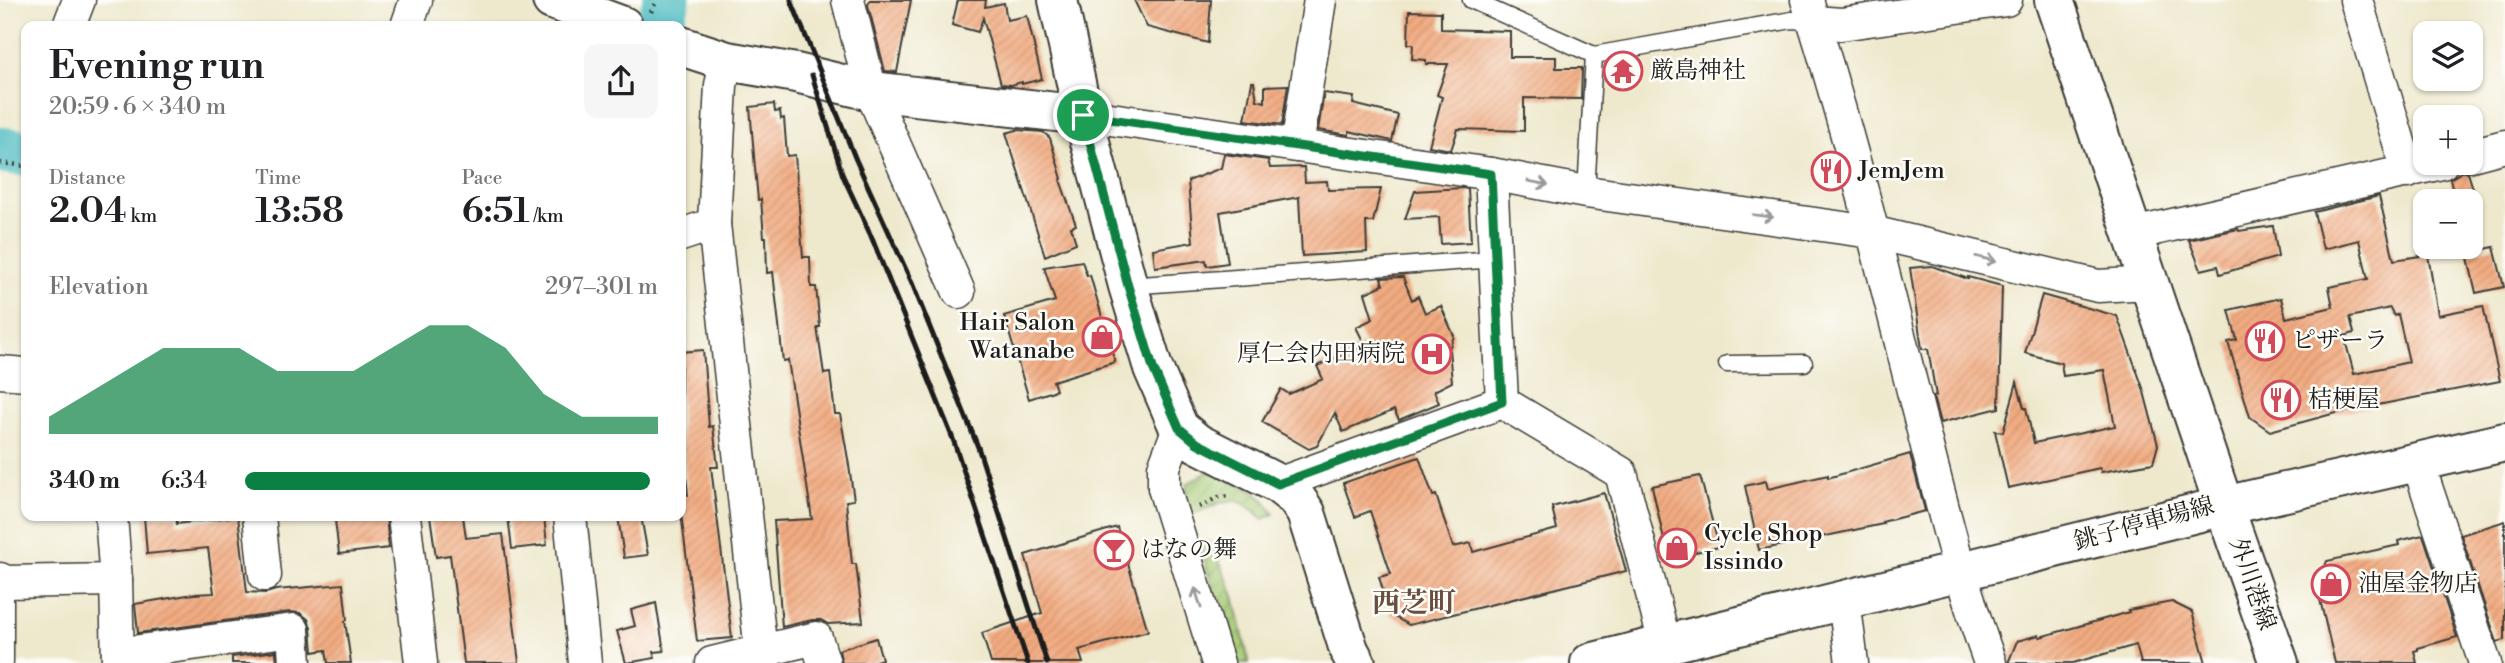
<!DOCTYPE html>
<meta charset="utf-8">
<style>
:root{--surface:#fff;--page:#f6f6f6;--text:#202124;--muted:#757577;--accent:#0b8043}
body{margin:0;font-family:"Libre Bodoni","Noto Serif JP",serif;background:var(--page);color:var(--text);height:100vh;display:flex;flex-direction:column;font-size:26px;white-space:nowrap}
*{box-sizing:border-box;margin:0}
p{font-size:23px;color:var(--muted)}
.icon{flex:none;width:38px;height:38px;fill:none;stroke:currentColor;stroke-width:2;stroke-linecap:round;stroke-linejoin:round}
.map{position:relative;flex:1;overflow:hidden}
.side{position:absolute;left:21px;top:21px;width:665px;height:500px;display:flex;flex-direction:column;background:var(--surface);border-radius:14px;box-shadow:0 2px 5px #0004}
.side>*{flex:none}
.fabs{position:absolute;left:2413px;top:21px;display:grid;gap:14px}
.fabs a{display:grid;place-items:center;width:70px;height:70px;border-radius:14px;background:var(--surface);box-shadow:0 2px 5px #0004;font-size:35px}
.pin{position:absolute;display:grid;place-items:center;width:60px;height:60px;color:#fff;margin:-30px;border:4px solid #fff;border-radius:50%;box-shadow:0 2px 7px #0007}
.round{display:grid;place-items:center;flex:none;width:74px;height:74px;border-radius:14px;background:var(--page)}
.headline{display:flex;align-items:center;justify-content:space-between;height:119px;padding:0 28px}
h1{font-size:38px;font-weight:600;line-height:52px}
.stats{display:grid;grid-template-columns:repeat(3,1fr);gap:10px;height:119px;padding:7px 28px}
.stats div{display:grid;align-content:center}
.stats b{font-size:35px;font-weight:600}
.stats small{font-size:19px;font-weight:400}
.stats p{font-size:19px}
.chart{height:196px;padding:14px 28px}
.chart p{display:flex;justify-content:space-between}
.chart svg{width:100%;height:126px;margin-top:7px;fill:var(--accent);opacity:.7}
ul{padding:0 28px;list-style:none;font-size:23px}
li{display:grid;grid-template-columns:112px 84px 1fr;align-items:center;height:52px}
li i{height:18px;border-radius:9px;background:var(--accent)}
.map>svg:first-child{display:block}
.garden{fill:url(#garden-furrows);stroke:#607248;stroke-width:2}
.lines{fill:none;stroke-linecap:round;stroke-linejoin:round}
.river{stroke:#4dbcc2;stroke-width:47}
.building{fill:url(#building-hatch);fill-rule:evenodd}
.service-casing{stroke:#3c3b36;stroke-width:19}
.minor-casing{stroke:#3c3b36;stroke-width:35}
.tertiary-casing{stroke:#3c3b36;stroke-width:42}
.secondary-casing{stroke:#3c3b36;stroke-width:42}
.primary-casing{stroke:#3c3b36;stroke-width:42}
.path{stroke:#3c3b36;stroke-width:4.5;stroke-dasharray:2 5;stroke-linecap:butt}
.service{stroke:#fff;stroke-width:16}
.minor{stroke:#fff;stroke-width:32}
.tertiary{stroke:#fff;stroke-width:38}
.secondary{stroke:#fff;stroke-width:38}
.primary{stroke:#fff;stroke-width:38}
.rail{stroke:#1c1c1c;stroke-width:5}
.oneway{stroke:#999}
.route-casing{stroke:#fff;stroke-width:14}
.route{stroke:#0b8043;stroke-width:9}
.labels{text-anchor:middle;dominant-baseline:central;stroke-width:5;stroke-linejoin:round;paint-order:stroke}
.poi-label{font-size:24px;fill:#1c1c1c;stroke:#fdfcf7;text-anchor:start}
.street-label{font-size:24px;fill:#1c1c1c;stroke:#fdfcf7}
.quarter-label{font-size:28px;font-weight:bold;fill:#674e3f;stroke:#fdfcf7}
</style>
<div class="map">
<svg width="2505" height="663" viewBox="0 0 2505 663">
<defs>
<pattern id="garden-furrows" width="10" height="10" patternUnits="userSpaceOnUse" patternTransform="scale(1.75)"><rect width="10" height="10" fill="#a4c973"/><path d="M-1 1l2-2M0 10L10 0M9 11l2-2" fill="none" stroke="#8dac63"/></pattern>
<pattern id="building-hatch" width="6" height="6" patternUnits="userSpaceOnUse" patternTransform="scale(1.75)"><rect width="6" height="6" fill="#f2ab81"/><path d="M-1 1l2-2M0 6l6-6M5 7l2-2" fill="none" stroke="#cf936f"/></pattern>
</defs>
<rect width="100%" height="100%" fill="#fdfcf7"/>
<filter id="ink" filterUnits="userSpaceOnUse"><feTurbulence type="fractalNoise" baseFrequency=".0143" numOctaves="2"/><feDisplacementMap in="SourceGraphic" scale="14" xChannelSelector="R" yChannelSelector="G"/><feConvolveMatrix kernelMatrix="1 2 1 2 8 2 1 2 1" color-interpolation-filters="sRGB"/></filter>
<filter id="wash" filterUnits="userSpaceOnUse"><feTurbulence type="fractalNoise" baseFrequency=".00686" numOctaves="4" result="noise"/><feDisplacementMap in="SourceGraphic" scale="28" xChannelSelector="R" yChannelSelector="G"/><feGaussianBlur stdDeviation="1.57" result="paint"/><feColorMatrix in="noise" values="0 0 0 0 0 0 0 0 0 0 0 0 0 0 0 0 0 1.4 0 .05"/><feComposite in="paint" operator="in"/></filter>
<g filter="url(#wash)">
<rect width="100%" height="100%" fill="#eee8cc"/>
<g class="garden">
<path d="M1207,472c14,0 47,19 57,28 4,4 7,10 10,14l-11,5c-26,-29 -40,-18 -72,-4l-6,-14 2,-17z"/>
<polygon points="1204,541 1212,544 1234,596 1249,663 1236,663 1225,632 1202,551"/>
</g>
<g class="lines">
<g class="river">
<polyline points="658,26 667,0"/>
<polyline points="0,150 26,153"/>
</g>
</g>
<g id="blocks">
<g class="building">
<polygon points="870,0 911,0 897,72 885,71 868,5"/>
<polygon points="958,0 986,0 985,7 1004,3 1007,20 1027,16 1042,79 1022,84 1022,82 1011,85 1001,84 983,18 978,32 952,25"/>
<polygon points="1134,0 1211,0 1208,43 1147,27"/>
<polygon points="1409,11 1441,12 1441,29 1510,31 1510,57 1556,57 1556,68 1582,68 1581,99 1524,98 1524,131 1458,129 1451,150 1429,146 1442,97 1437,95 1448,64 1426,64 1426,60 1412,59 1413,44 1408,44"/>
<polygon points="1252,82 1254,82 1257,100 1265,102 1265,86 1288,85 1282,125 1245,120"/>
<polygon points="1324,93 1354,97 1353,104 1398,115 1392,141 1349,131 1349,135 1318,130"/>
<polygon points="774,104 775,112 780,111 781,119 784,118 787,156 795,155 803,257 810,257 811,287 816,287 820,327 817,327 824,374 830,373 835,414 840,414 848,459 854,500 846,501 852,564 856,564 863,622 828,624 821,620 812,620 782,627 774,521 812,519 788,360 783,361 773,272 767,273 766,237 764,237 761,199 758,200 755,168 750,107"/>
<polygon points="1017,130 1043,132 1050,138 1062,179 1060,180 1076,225 1071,227 1076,243 1045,256 1006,133"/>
<polygon points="1224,154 1268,160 1270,168 1304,167 1305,182 1327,181 1328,190 1381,189 1373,222 1366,222 1367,252 1302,256 1299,197 1220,212 1228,263 1207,266 1206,260 1155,267 1153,249 1193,242 1188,181 1221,168"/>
<polygon points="2463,171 2468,173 2477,201 2455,201 2450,179"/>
<polygon points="1462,188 1468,189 1471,242 1441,244 1439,217 1405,219 1415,191"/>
<path d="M2379,196l15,64 34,-5 10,60 45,-9 17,75 -168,33 -62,17 -20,-14 -22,-75 9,-2 -8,-30 52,-12 5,20 47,-11 -4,-20 39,-8 -9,-39 -36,9 -9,-37zM2390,308l4,8 4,-2 11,48 -55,12 -10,-38 10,-3 -4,-16z"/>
<polygon points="2273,226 2278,257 2220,274 2218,266 2201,270 2189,240 2238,229 2239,231"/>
<polygon points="2494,247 2504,287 2476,293 2467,253"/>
<polygon points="1082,261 1087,276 1090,275 1115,362 1053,381 1056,390 1029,399 1004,316 1055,301 1044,267"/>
<polygon points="1932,266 1968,279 1968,277 2002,286 1999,408 1940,423 1933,397 1936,396 1928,349 1922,349 1910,268"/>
<polygon points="1403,277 1412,300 1418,296 1425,313 1441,306 1454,336 1449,349 1452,382 1434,391 1439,403 1399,420 1394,410 1343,432 1335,413 1317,446 1309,449 1262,422 1281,389 1289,394 1323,379 1317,366 1365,345 1356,327 1373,319 1365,293 1383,285 1381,278"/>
<polygon points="2042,295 2117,316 2143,388 2158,445 2153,463 2101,472 2100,468 2008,488 1995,431 2003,432 2017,382 2024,408 2026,408 2034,443 2115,426 2104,370 2063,376 2061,363 2025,353"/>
<polygon points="703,350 709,427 713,426 718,467 711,467 732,638 697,641 681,513 681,496 688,495 681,429 681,352"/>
<polygon points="1910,454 1925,511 1882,522 1883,524 1759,550 1745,486 1766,481 1768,489 1828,475 1828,478"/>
<polygon points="1419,457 1433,496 1436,495 1453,547 1471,543 1473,552 1557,529 1552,507 1604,493 1626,571 1409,625 1391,615 1387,596 1385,597 1379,577 1391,574 1370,511 1355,517 1343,483"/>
<polygon points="1700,476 1719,547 1668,558 1652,486"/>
<polygon points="144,516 176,516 177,524 238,516 247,592 266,593 276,590 343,584 347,620 345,621 351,663 328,663 326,650 313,652 311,628 308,619 300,613 290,612 138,633 135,604 193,594 214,593 208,548 147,554"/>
<polygon points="369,516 386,516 389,548 339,554 335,520"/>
<polygon points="430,516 463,516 466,538 503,534 519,663 464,663 450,555 436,557"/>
<polygon points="508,516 544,516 547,545 512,549"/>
<polygon points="618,516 641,516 648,555 624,558"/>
<polygon points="2505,521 2505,640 2497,642 2461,535"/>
<polygon points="1117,527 1148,631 1079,650 1083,663 991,663 982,633 1042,613 1025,555"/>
<polygon points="2423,535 2457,637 2418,648 2418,650 2414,651 2417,663 2335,663 2317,587 2327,561 2399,545 2398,541"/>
<polygon points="2172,602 2192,612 2206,663 2141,663 2136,645 2073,663 2008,663 2017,641 2039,635 2040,637 2129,612 2128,610"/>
<polygon points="656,603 664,651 654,652 655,658 626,663 617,631 635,626 631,610"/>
<polygon points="876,638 882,659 870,663 842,663 839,650"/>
<polygon points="276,651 277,663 232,663 232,657"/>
</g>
</g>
</g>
<g filter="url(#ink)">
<use href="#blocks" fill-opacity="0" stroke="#3c3b36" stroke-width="2"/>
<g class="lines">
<defs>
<g id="service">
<polyline points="1471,0 1594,55 1792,20 1814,22"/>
<polyline points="1586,192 1594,55"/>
<polyline points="1128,286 1495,259"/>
<polyline points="1727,364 1804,363"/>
<polyline points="5,663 5,582"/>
</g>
<g id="minor">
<polyline points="848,0 871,91 959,292"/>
<path d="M1807,0c40,126 72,255 104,383 24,94 46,189 79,280"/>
<polyline points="2356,0 2408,172"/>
<polyline points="1814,22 1841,24 2006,0"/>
<polyline points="69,26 79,0"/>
<polyline points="407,26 416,0"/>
<polyline points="727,61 721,85 714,224 761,652 764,663"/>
<polyline points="1083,115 1491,174 1586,192 1872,232 2098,286 2148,283"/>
<polyline points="1297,146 1320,0"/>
<polyline points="2471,155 2505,146"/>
<polyline points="1491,174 1502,402"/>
<polyline points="2133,234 2442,163"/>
<polyline points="681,235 714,224"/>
<polyline points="0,372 26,374"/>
<polyline points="1502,402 1621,473 1665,644"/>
<polyline points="1179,428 1164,467 1164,488 1218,663"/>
<polyline points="2417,460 2485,663"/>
<polyline points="1278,484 1502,402"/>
<polyline points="111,516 116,580 118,663"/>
<polyline points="259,516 265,575"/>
<polyline points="404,516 421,663"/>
<polyline points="570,516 585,663"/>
<polyline points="0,579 5,582 116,580"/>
<polyline points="1844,600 1852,663"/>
<polyline points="118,654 293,630 295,663"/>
<polyline points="712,663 816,638 824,663"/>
</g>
<g id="tertiary">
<polyline points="552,0 623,26"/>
<polyline points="1058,0 1083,115 1128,286 1153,368 1179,428 1197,443 1278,484 1296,498 1306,513 1349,650 1356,663"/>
<polyline points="681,46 727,61 796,73 871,91 1083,115"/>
<polyline points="2224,506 2505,442"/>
</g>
<polyline id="secondary" points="2224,506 2279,663"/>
<polyline id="primary" points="1590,663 2224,506 2054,0"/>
</defs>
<use href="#service" class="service-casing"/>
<use href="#minor" class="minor-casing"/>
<use href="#tertiary" class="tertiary-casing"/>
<use href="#secondary" class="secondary-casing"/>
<use href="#primary" class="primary-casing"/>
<g class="path">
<polyline points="651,12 657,0"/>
<polyline points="0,163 26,166"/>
<polyline points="1199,507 1219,497 1230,496"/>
</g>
<use href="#service" class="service"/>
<use href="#minor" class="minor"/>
<use href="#tertiary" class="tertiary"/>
<use href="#secondary" class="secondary"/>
<use href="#primary" class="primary"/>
<g class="rail">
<polyline points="791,0 856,160 912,283 978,447 1047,663"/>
<polyline points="812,75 843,176 871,236 953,439 1028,663"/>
</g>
</g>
<defs><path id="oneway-shaft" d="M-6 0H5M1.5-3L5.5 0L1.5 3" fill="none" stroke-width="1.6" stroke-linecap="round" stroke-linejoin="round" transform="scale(1.75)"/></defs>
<g class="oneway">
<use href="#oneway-shaft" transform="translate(1538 183) rotate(11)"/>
<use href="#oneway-shaft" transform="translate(1763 216) rotate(8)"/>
<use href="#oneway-shaft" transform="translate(1986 259) rotate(14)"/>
<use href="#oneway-shaft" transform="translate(1198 598) rotate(-107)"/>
</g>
</g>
<g class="lines" filter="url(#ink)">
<defs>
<polygon id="route" points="1083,115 1491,174 1502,402 1278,484 1197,443 1179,428 1153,368 1128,286"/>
</defs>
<use href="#route" class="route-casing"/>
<use href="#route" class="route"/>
</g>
<defs>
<symbol id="temple-ring" viewBox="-11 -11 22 22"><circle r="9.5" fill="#fdfcf7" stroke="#d1495b" stroke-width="1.5"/><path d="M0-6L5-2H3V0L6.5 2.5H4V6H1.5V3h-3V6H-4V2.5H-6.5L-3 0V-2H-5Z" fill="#d1495b"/></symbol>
<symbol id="restaurant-ring" viewBox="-11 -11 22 22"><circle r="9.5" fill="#fdfcf7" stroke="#d1495b" stroke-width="1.5"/><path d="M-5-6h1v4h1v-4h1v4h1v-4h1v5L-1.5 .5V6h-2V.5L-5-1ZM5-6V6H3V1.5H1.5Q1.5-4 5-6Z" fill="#d1495b"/></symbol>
<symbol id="shop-ring" viewBox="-11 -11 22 22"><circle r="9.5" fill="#fdfcf7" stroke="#d1495b" stroke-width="1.5"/><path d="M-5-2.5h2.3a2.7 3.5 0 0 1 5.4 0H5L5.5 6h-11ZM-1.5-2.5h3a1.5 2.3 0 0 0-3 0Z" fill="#d1495b"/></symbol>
<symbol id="hospital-ring" viewBox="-11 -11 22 22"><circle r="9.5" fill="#fdfcf7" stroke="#d1495b" stroke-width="1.5"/><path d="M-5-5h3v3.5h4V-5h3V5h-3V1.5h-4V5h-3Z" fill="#d1495b"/></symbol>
<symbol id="bar-ring" viewBox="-11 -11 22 22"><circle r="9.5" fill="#fdfcf7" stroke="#d1495b" stroke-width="1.5"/><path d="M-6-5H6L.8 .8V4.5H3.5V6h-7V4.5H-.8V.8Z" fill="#d1495b"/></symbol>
</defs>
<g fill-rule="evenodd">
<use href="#temple-ring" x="1601" y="49" width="44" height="44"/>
<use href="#restaurant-ring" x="1809" y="149" width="44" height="44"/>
<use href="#shop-ring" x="1080" y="315" width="44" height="44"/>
<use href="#restaurant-ring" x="2243" y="319" width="44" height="44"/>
<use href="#hospital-ring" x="1410" y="332" width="44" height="44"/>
<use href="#restaurant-ring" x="2259" y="378" width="44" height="44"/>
<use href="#shop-ring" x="1655" y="526" width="44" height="44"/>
<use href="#bar-ring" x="1092" y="528" width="44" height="44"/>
<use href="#shop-ring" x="2309" y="562" width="44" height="44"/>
</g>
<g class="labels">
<g class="poi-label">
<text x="1650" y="71">厳島神社</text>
<text x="1858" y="171">JemJem</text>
<text x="1075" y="323" text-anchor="end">Hair Salon<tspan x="1075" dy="28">Watanabe</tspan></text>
<text x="2292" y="341">ピザーラ</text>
<text x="1405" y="354" text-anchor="end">厚仁会内田病院</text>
<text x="2308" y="400">桔梗屋</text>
<text x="1704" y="534">Cycle Shop<tspan x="1704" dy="28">Issindo</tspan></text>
<text x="1141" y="550">はなの舞</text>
<text x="2358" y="584">油屋金物店</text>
</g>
<g class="street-label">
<text transform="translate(2144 524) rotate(-15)">銚子停車場線</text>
<text transform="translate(2252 584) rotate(71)">外川港線</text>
</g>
<g class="quarter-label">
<text x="1414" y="603">西芝町</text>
</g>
</g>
</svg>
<div class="fabs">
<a><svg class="icon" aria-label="layers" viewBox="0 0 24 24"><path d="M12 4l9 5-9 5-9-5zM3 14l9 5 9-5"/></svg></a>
<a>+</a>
<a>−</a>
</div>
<div class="pin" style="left:1083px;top:115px;background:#1e9e55"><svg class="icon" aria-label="arrive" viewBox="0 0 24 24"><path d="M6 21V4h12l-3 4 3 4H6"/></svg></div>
<section class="side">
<div class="headline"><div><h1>Evening run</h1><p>20:59 · 6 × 340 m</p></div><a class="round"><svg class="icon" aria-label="share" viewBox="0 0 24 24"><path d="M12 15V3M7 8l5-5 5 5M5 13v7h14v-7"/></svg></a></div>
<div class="stats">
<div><p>Distance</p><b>2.04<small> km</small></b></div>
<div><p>Time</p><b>13:58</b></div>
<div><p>Pace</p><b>6:51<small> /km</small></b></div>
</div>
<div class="chart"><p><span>Elevation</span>297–301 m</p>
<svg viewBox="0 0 160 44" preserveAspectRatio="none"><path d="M0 44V38L10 30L20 22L30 14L40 14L50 14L60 22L70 22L80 22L90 14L100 6L110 6L120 14L130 30L140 38L150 38L160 38V44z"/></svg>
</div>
<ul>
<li><b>340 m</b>6:34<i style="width:98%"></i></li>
</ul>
</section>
</div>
